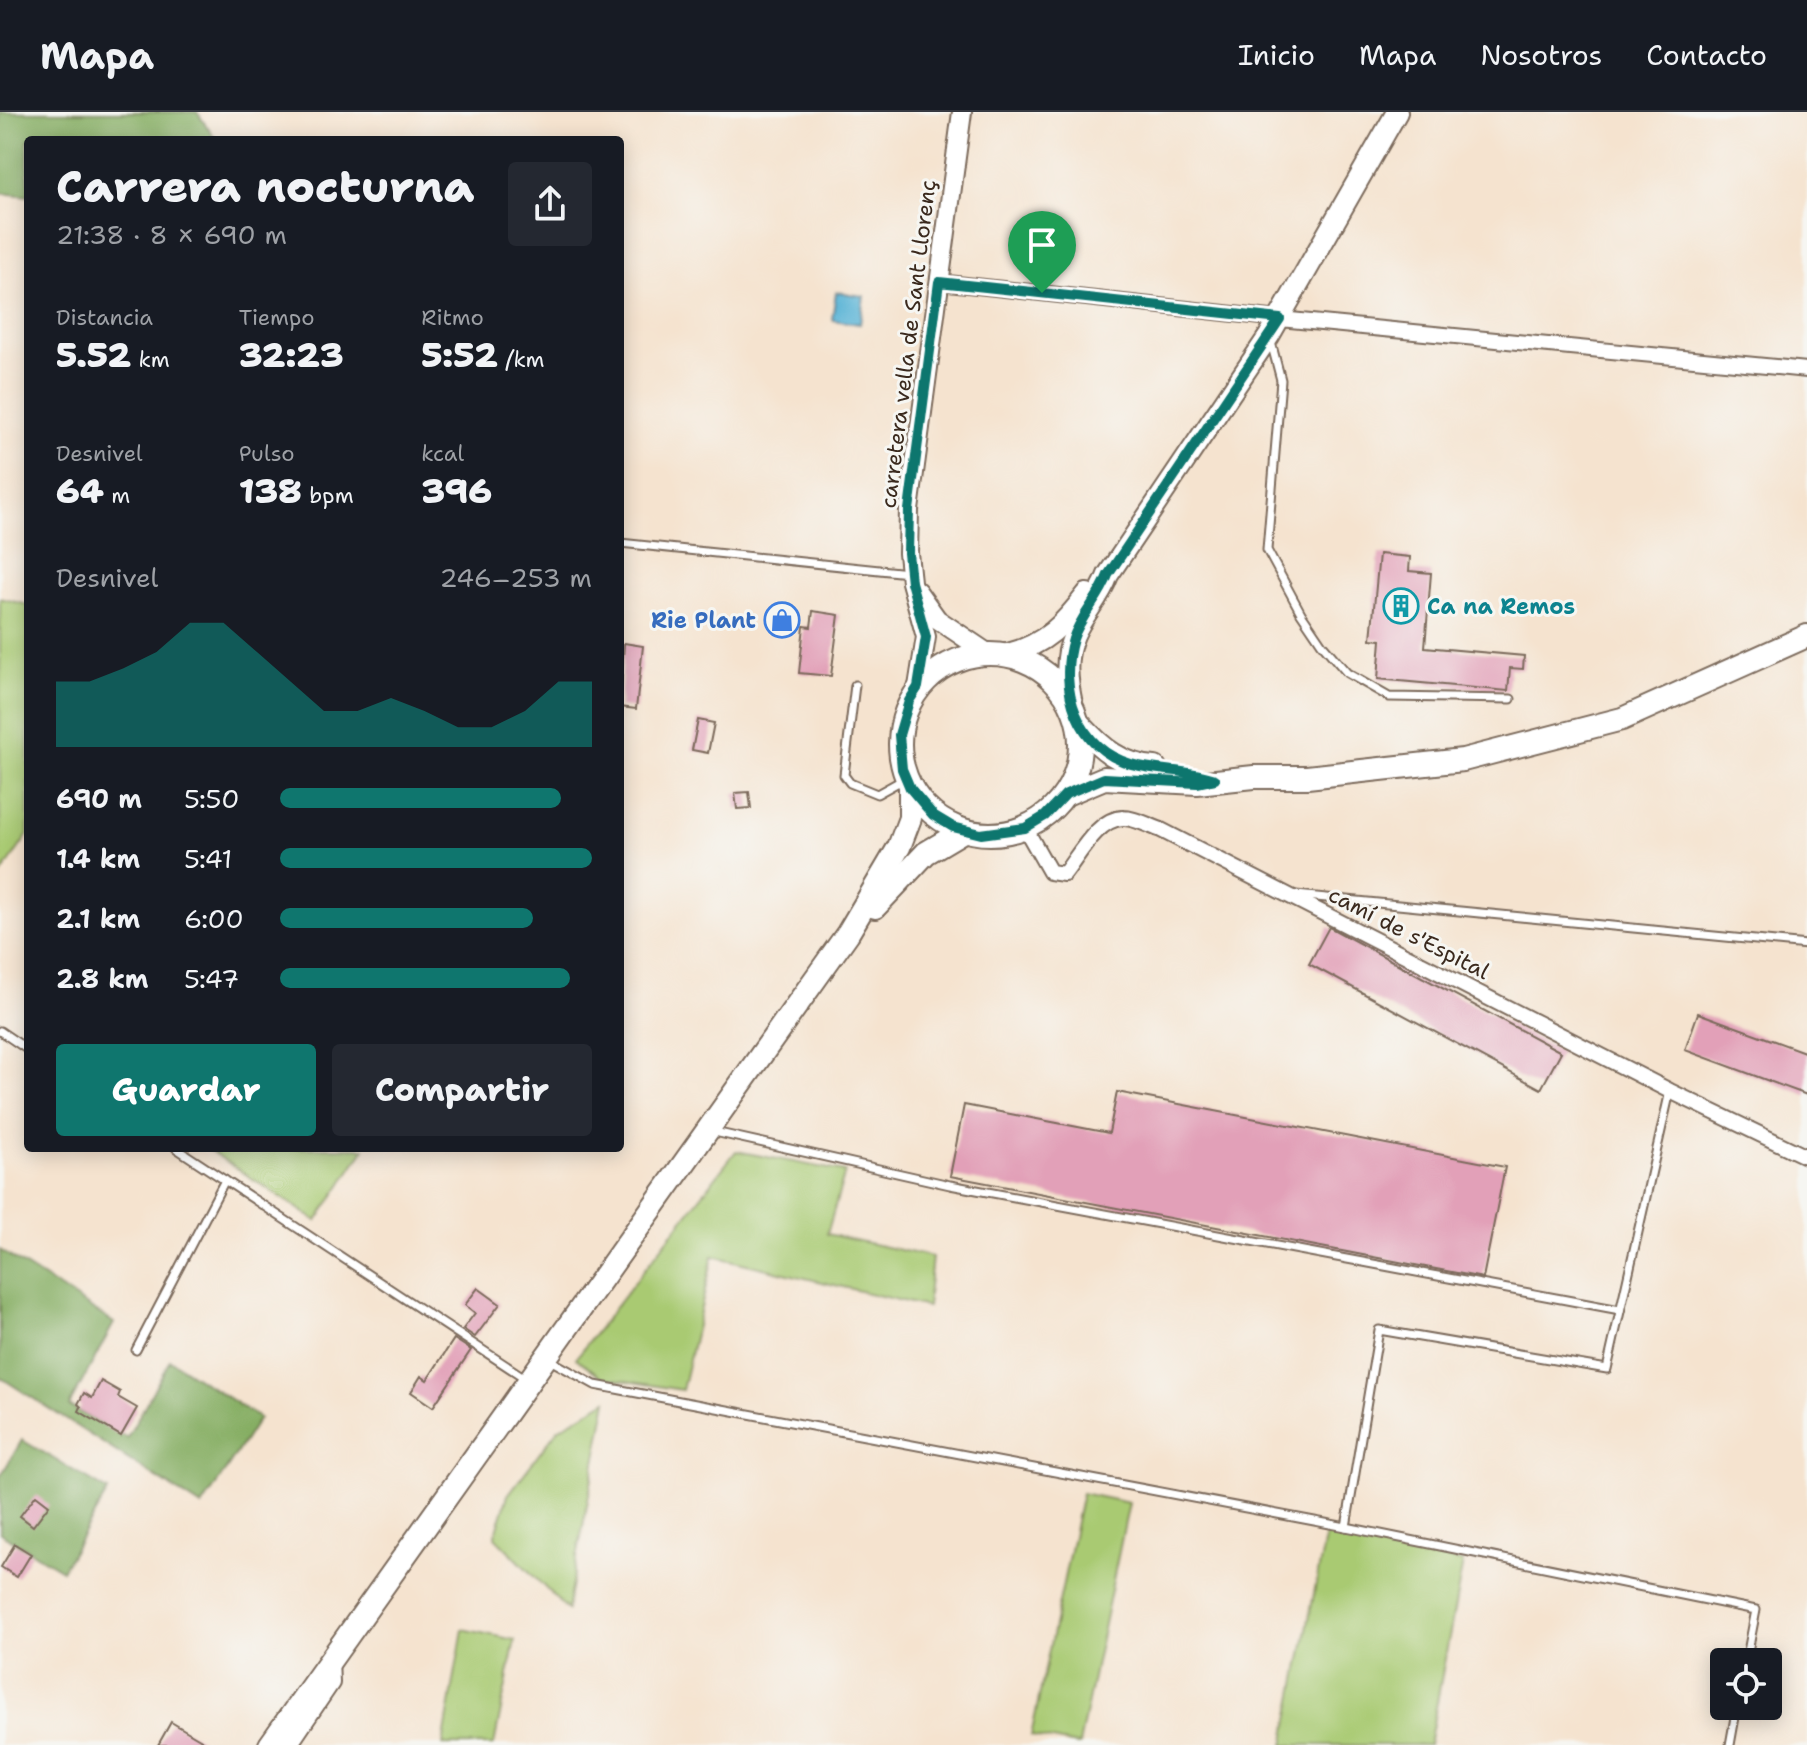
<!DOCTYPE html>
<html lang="es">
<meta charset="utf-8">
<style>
:root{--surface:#171b24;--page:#242831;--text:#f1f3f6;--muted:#9ea1a6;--line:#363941;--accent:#0f766e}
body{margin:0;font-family:"Shantell Sans",sans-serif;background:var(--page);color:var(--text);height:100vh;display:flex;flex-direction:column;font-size:30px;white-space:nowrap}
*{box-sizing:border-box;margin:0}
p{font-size:26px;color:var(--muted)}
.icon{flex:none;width:44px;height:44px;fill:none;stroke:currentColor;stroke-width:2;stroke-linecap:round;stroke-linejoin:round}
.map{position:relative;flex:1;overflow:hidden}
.panel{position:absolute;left:24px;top:24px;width:600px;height:1016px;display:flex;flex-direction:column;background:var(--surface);border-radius:8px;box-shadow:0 4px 20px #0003}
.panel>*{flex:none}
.controls{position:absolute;left:1710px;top:1536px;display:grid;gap:16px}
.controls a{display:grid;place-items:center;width:72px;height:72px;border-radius:8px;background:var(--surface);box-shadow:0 4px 20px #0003;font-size:40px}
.pin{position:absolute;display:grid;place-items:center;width:68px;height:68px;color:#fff;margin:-82px -34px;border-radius:50% 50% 50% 0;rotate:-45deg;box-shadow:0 0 8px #0007}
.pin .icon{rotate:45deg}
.round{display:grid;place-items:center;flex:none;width:84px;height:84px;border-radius:8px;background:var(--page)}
.overview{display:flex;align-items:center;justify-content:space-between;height:136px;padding:0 32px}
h1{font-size:44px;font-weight:800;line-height:60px}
.stats{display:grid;grid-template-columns:repeat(3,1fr);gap:12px;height:136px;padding:8px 32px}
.stats div{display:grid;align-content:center}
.stats b{font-size:34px;font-weight:800}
.stats small{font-size:22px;font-weight:400}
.stats p{font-size:22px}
.chart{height:224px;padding:16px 32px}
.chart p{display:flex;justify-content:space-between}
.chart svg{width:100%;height:144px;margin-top:8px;fill:var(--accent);opacity:.7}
.button{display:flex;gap:16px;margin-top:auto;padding:16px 32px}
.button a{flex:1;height:92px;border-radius:8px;background:var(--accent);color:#fff;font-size:32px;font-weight:800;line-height:92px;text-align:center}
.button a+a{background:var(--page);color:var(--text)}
ul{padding:0 32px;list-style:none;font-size:26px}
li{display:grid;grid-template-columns:128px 96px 1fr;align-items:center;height:60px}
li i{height:20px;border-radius:10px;background:var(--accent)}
header{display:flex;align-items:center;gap:48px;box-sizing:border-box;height:112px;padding:0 40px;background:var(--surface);border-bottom:2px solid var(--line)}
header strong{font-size:38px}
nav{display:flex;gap:44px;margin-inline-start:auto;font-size:28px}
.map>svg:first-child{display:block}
.green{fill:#a9ca72;stroke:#727a48;stroke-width:2}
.forest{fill:#86ae64;stroke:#606c41;stroke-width:2}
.water{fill:#58b3d6;stroke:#4a6e7a;stroke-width:2}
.building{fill:#e2a0b8}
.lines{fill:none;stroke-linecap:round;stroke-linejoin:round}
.service-casing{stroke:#7c6b5c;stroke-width:11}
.minor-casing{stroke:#7c6b5c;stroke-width:18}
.tertiary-casing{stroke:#7c6b5c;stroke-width:22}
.secondary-casing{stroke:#7c6b5c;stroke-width:24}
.primary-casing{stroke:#7c6b5c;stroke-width:26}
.service{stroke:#fff;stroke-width:7}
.minor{stroke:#fff;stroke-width:14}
.tertiary{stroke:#fff;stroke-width:18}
.secondary{stroke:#fff;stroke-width:20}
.primary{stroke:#fff;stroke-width:22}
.route-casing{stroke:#fff;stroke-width:16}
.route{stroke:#0f766e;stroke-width:10}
.labels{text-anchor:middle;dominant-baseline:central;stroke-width:6;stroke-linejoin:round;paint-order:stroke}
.street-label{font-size:22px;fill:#3b2a1e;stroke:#f6f6f2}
.culture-label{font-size:22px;font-weight:bold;fill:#0d838f;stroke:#f6f6f2;text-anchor:start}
.shop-label{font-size:22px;font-weight:bold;fill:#366cbe;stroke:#f6f6f2;text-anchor:end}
</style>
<header>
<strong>Mapa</strong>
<nav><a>Inicio</a><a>Mapa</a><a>Nosotros</a><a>Contacto</a></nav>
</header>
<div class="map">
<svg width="1807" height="1633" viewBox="0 0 1807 1633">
<rect width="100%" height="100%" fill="#f6f6f2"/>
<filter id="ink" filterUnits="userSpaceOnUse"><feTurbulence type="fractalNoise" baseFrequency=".0125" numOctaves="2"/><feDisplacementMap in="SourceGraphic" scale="16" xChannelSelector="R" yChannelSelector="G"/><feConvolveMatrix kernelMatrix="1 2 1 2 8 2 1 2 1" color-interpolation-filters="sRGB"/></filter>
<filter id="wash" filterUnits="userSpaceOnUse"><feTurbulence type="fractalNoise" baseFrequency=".006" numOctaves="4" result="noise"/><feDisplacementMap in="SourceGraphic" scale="32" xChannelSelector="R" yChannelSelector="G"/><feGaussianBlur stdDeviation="1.8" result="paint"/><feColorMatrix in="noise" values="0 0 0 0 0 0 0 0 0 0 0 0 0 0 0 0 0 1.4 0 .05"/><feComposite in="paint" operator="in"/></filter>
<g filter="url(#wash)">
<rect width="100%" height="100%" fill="#f5e3cf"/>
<g class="green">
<polygon points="0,486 28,493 28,723 0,764"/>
<polygon points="206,1036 365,1036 317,1109"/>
<polygon points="736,1039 845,1060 827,1122 932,1145 927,1195 713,1144 682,1278 602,1265 576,1246"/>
<polygon points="607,1288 567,1498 495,1425 508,1383 558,1317"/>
<polygon points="1082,1381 1129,1391 1079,1633 1077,1633 1031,1624"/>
<polygon points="1326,1421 1463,1450 1429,1633 1284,1633"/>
<polygon points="463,1517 515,1528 494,1633 443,1633"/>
</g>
<g class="forest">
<polygon points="0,0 197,0 216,28 28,28 28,84 0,81"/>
<polygon points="0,1138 114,1211 69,1294 127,1326 170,1248 259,1306 202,1395 0,1265"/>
<polygon points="22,1328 108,1379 62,1458 0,1421 0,1365"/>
</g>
<polygon class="water" points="836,180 864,184 860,212 832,208"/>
<g id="blocks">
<g class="building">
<polygon points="1379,442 1410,445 1409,459 1431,461 1425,535 1524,544 1523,557 1510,556 1508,579 1378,567 1381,528 1371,527"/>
<polygon points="813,499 839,503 831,564 799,561 804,514 811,515"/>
<polygon points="624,531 643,534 636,597 620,595"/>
<polygon points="698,608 714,611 708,641 692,638"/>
<polygon points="749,680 751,696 737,697 735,681"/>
<polygon points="1329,815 1561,940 1541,977 1309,852"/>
<polygon points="1698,901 1807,941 1807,983 1685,938"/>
<polygon points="1117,980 1505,1055 1483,1166 950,1064 964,993 1109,1021"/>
<polygon points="478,1176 500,1192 475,1225 463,1217 475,1201 465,1193"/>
<polygon points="454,1227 471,1238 433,1295 411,1280 421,1264 427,1268"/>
<polygon points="101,1269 120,1280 118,1285 137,1296 121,1324 79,1299 81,1295 78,1292 84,1281 92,1286"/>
<polygon points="36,1383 49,1393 33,1414 20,1404"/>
<polygon points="15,1432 31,1442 17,1465 1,1455"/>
<polygon points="171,1610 210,1633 158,1633"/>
</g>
</g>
</g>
<g filter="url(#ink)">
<use href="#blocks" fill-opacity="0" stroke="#7c6b5c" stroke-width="2"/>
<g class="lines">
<defs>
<g id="service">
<polyline points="1271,230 1281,268 1267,438 1301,501 1322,532 1347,561 1389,585 1511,587"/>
<polyline points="620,431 908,461"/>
<polyline points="855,573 844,663 850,671 877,682 906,666"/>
<polyline points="1296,783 1807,833"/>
<polyline points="0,919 28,938"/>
<polyline points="710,1019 950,1073 1620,1198"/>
<polyline points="176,1036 525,1266"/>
<polyline points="136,1238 225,1068"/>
<polyline points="548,1247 595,1273 1346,1415 1379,1218 1607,1257 1670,979"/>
<polyline points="1346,1415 1756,1498 1746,1550"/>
<polyline points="1730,1633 1737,1594"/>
</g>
<g id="minor">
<polyline points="939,170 1280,207 1807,258"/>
<path d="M1025,716l25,44 14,2c14,-17 34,-57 60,-56 11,0 26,8 37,12l509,261 137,66"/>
<polyline points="290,1633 332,1571 331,1547"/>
</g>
<g id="tertiary">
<polyline points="917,479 937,507 986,540"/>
<polyline points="918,575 926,525 911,470 908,441 909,398 962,0"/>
</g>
<g id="secondary">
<path d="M1008,542c37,-9 57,-31 79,-60"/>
<path d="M1072,592c-5,-23 -8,-46 2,-69 9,-21 26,-37 34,-60l161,-239 128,-224"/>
</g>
<g id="primary">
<circle cx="990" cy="632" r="90"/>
<path d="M1079,612c22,24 42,42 76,44"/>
<polyline points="1066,682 1104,666 1197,671 1254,665 1307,665 1463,648 1622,607 1807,524"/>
<polyline points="875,795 926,741 963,719"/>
<polyline points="270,1633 848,821 899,735 910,706 910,676"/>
</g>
</defs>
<use href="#service" class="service-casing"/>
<use href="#minor" class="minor-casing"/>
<use href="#tertiary" class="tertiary-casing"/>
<use href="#secondary" class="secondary-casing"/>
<use href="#primary" class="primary-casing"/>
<use href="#service" class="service"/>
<use href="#minor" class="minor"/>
<use href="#tertiary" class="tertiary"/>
<use href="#secondary" class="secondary"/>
<use href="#primary" class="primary"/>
</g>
</g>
<g class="lines" filter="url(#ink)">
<defs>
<path id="route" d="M939,170l341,37 -172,256c-8,23 -28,41 -35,64 -15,49 4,110 58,125 28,8 56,5 84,15l-18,4 -93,-5 -38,16 -21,22 -20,12 -44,6 -28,-7 -20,-12 -23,-27 -8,-19 -3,-34 10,-34 9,-14 8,-50 -15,-55 -3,-29 1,-43z"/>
</defs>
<use href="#route" class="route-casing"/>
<use href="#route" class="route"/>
</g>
<defs>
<symbol id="building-ring" viewBox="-11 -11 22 22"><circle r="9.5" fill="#f6f6f2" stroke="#0f9aa8" stroke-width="1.5"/><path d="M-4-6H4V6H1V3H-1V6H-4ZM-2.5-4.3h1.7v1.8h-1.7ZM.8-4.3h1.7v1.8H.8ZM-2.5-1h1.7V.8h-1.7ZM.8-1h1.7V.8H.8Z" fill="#0f9aa8"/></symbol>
<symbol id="shop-ring" viewBox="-11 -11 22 22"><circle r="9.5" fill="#f6f6f2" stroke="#3f7fe0" stroke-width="1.5"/><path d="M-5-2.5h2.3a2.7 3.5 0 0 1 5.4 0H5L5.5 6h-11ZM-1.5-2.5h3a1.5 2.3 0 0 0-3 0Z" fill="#3f7fe0"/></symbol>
</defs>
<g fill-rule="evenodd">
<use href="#building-ring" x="1381" y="474" width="40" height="40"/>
<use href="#shop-ring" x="762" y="488" width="40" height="40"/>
</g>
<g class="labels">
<g class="street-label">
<text transform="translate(908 232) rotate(-83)">carretera vella de Sant Llorenç</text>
<text transform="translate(1409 821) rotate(27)">camí de s'Espital</text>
</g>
<g class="culture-label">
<text x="1427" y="494">Ca na Remos</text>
</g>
<g class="shop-label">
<text x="756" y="508">Rie Plant</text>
</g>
</g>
</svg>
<div class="controls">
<a><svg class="icon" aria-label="locate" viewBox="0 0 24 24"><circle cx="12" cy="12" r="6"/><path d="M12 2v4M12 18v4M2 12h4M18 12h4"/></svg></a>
</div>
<div class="pin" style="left:1042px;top:181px;background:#1e9e55"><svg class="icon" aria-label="arrive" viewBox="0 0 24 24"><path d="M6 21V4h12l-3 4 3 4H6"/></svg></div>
<section class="panel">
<div class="overview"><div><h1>Carrera nocturna</h1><p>21:38 · 8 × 690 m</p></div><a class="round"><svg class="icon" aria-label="share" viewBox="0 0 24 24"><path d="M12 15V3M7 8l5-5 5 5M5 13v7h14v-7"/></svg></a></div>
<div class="stats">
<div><p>Distancia</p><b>5.52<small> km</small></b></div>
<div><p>Tiempo</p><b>32:23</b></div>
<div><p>Ritmo</p><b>5:52<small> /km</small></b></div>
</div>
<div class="stats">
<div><p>Desnivel</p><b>64<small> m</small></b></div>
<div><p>Pulso</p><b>138<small> bpm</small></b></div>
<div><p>kcal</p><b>396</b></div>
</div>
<div class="chart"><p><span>Desnivel</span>246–253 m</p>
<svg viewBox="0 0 160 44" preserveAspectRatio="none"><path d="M0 44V24L10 24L20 20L30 15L40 6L50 6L60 15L70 24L80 33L90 33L100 29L110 33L120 38L130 38L140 33L150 24L160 24V44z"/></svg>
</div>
<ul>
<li><b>690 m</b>5:50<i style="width:90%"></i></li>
<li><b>1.4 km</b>5:41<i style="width:100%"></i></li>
<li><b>2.1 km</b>6:00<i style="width:81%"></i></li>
<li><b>2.8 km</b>5:47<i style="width:93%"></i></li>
</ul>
<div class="button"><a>Guardar</a><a>Compartir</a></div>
</section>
</div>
